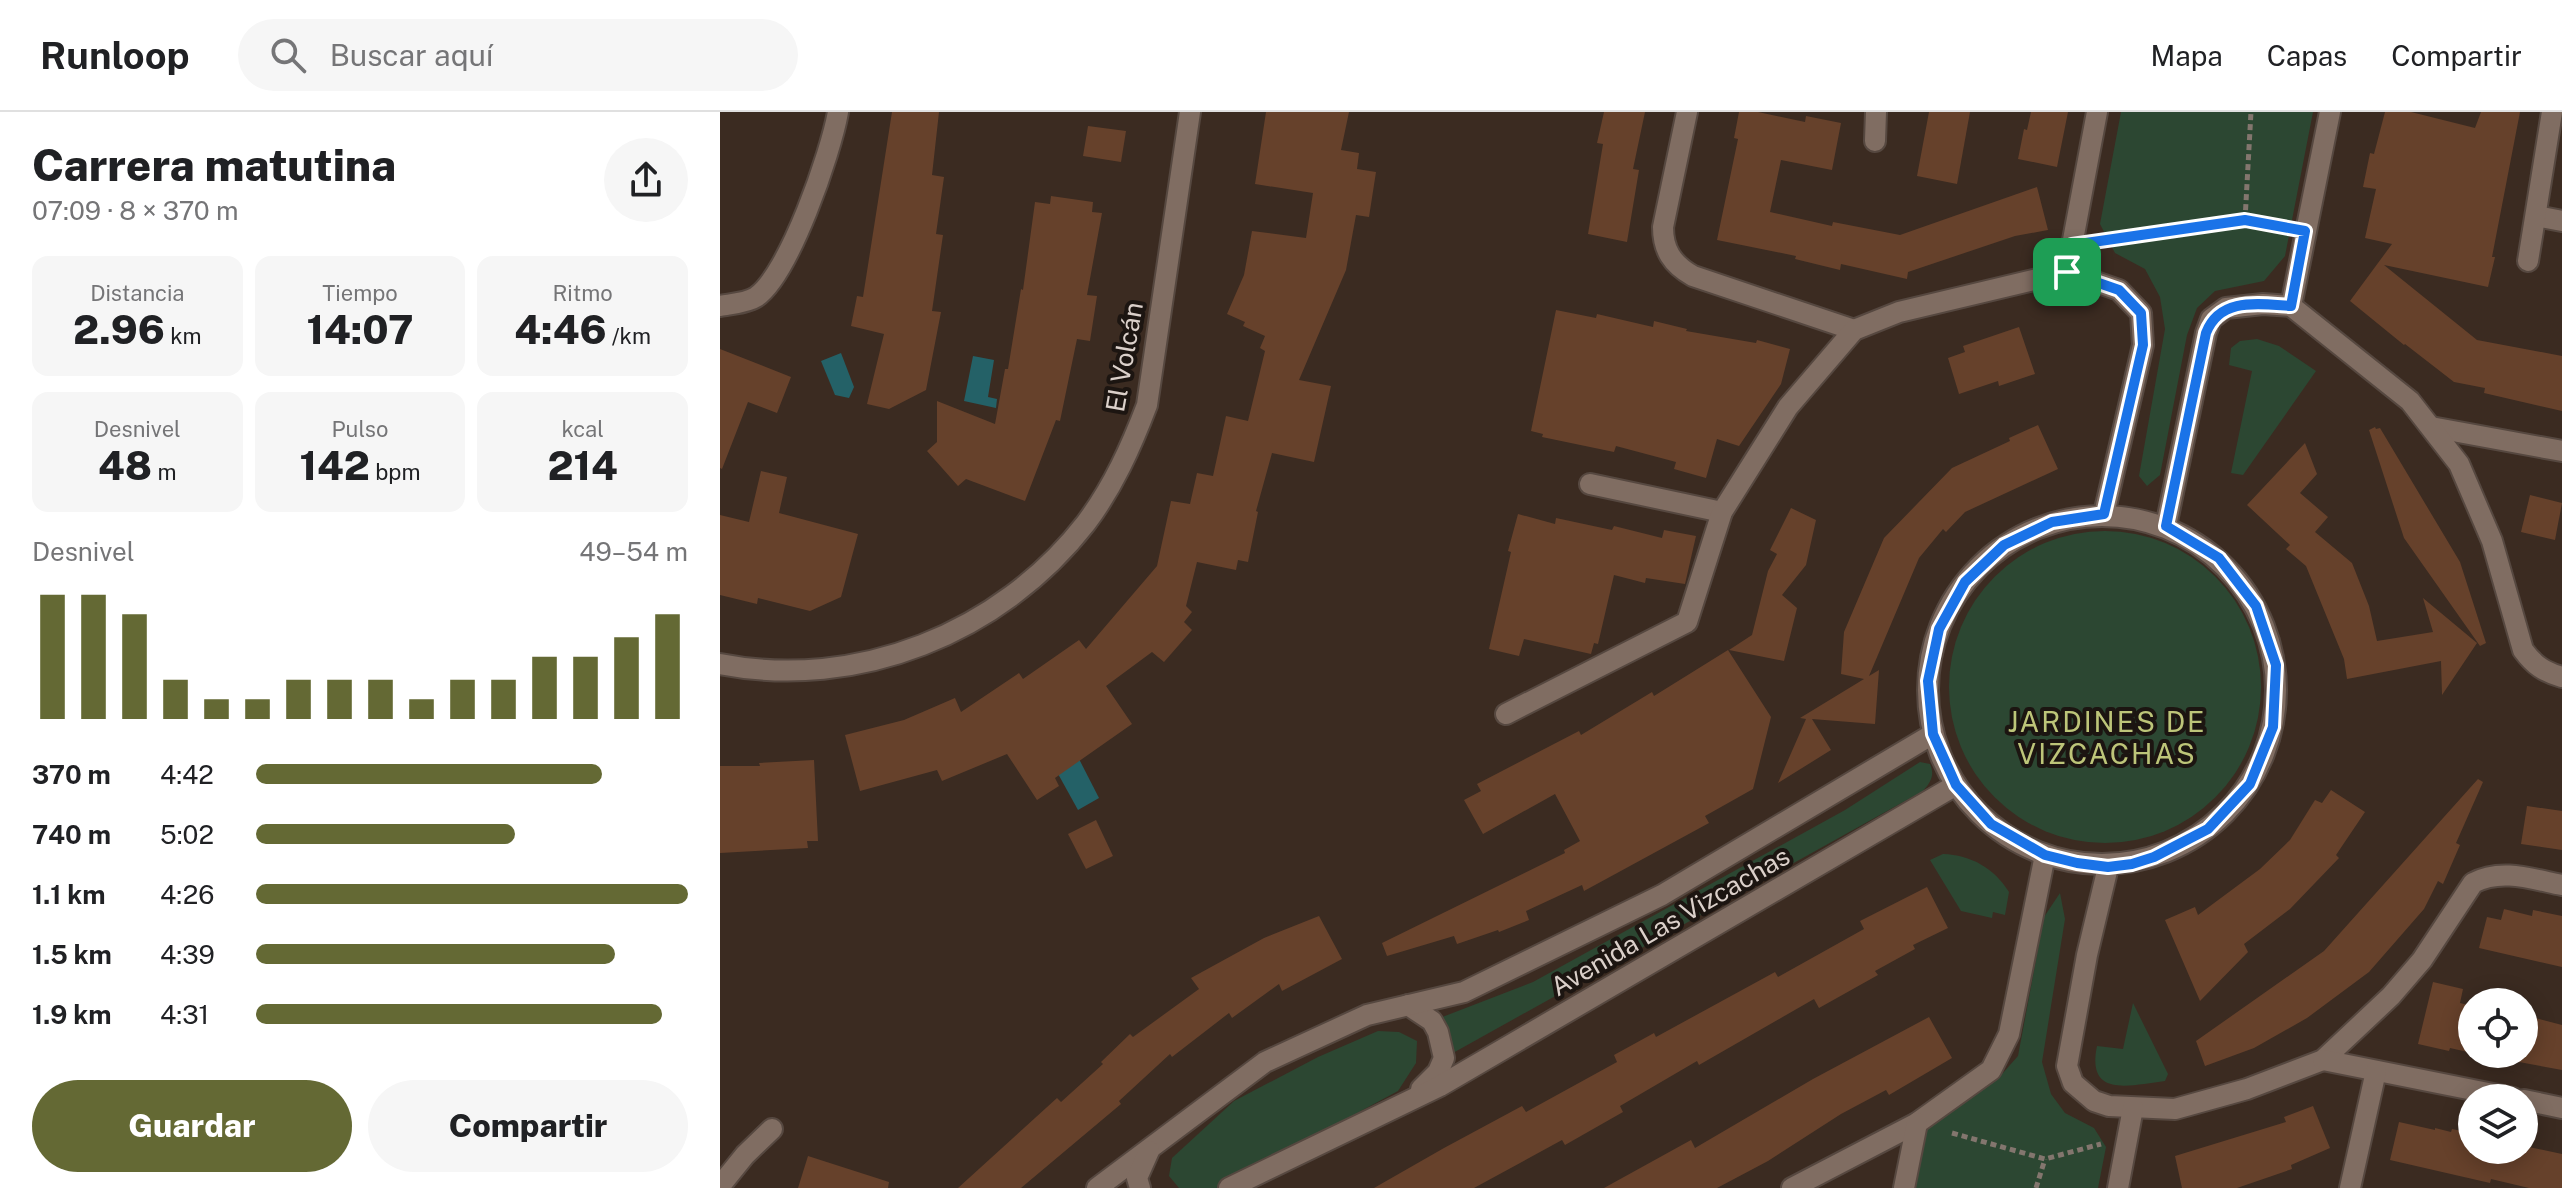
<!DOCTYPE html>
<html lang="es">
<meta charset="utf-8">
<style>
:root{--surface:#fff;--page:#f6f6f6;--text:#202124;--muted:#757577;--line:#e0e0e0;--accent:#646934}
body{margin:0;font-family:"Public Sans",sans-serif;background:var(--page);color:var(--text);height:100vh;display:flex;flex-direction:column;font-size:30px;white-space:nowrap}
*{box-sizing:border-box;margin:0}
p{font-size:26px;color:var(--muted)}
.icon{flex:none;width:44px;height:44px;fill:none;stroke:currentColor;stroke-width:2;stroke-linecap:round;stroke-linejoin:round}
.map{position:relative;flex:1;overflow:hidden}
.panel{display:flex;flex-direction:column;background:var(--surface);width:720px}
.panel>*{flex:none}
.controls{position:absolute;left:1738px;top:876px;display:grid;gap:16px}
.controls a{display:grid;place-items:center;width:80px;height:80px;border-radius:50%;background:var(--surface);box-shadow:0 4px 20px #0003;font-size:40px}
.pin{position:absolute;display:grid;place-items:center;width:68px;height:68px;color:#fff;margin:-34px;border-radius:16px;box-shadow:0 4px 12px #0006}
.round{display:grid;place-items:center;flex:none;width:84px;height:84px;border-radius:42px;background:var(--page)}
.head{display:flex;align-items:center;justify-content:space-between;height:136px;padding:0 32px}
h1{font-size:44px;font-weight:800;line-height:60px}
.stats{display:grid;grid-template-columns:repeat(3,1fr);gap:12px;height:136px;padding:8px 32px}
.stats div{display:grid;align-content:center;border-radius:16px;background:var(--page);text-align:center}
.stats b{font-size:40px;font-weight:800}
.stats small{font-size:22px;font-weight:400}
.stats p{font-size:22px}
.chart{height:224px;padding:16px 32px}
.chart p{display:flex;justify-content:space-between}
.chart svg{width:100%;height:144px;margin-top:8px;stroke:var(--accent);stroke-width:6}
.primary-button{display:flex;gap:16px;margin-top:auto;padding:16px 32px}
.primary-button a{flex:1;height:92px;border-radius:48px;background:var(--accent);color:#fff;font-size:32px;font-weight:800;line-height:92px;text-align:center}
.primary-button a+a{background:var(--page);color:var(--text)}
ul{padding:0 32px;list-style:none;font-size:26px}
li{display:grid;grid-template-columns:128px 96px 1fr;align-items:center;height:60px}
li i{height:20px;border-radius:10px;background:var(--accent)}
header{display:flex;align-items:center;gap:48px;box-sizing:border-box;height:112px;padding:0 40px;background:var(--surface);border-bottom:2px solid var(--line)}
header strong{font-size:38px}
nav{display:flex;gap:44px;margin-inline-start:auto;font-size:28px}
.search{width:560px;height:72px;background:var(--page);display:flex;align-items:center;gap:20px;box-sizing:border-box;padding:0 28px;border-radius:44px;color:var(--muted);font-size:30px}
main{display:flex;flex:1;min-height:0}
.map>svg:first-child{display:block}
.green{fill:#2c4732}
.water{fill:#246167}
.building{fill:#66412b}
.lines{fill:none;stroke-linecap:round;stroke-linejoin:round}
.street-casing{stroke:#564840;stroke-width:24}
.path{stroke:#83766e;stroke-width:5;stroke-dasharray:6 4;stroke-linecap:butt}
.street{stroke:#806d62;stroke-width:20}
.route-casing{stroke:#fff;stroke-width:16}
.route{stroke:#1a73e8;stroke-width:10}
.labels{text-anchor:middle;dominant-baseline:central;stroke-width:8;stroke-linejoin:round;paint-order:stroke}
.street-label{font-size:26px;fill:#dbd0ca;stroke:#1c1511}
.neighbourhood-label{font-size:28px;letter-spacing:2px;fill:#bdc579;stroke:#1c1511}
</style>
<header>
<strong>Runloop</strong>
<div class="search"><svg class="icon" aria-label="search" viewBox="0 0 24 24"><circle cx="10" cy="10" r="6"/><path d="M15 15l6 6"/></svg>Buscar aquí</div>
<nav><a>Mapa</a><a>Capas</a><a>Compartir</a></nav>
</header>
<main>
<section class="panel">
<div class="head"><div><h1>Carrera matutina</h1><p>07:09 · 8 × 370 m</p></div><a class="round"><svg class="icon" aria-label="share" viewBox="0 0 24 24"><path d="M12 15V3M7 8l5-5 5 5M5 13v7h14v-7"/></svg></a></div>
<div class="stats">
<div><p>Distancia</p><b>2.96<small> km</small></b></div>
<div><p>Tiempo</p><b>14:07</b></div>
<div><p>Ritmo</p><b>4:46<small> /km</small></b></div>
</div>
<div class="stats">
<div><p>Desnivel</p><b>48<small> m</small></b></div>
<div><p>Pulso</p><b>142<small> bpm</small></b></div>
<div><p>kcal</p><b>214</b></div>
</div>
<div class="chart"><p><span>Desnivel</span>49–54 m</p>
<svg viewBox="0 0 160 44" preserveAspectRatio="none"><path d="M5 44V6M15 44V6M25 44V12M35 44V32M45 44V38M55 44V38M65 44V32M75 44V32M85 44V32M95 44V38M105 44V32M115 44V32M125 44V25M135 44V25M145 44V19M155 44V12"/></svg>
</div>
<ul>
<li><b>370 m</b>4:42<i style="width:80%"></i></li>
<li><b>740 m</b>5:02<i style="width:60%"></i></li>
<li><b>1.1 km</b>4:26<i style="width:100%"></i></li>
<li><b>1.5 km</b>4:39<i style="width:83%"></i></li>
<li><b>1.9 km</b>4:31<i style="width:94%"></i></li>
</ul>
<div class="primary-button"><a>Guardar</a><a>Compartir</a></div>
</section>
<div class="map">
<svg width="1842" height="1076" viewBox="0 0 1842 1076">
<rect width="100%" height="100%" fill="#3b2b21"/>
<g class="green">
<polygon points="1401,0 1593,0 1565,144 1544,169 1495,179 1477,196 1467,223 1440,363 1427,374 1419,364 1445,217 1440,185 1425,157 1395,141 1380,112"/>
<polygon points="1537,227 1559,234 1596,259 1523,363 1511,361 1532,259 1509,253 1511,236 1520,229"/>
<circle cx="1385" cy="575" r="156"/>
<path d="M1200,650l10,2c5,11 1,18 -7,27l-479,267 -12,-37 101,-39 312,-172z"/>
<path d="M1223,742c28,1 51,14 66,38l-4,23 -12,-3 -1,6 -31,-7 -31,-51z"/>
<path d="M1340,781l5,26 -23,143 9,32 14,19 29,15 12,19 -8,41h-182c3,-16 5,-49 13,-62 12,-19 40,-26 58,-39 12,-8 21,-20 31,-31l26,-139z"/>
<path d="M1413,891l35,71 -3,7c-34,4 -79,18 -68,-35l26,3z"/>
<polygon points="658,919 679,920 697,929 696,951 678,979 498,1076 459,1076 449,1064 452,1046 514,989 598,945"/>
</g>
<g class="water">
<polygon points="121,241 134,275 129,286 115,283 101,249"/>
<polygon points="253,244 274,248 268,285 277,287 276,296 244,289"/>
<polygon points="359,647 379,686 358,698 337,660"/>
</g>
<g class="building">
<polygon points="172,0 219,0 212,63 224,65 216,122 223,123 212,199 221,200 206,278 169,297 147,292 164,222 131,214 137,184 143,185"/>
<polygon points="546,0 629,0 621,38 639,41 637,57 656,60 649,105 636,103 626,158 579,268 611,274 594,350 552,341 536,399 538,400 528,450 518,448 516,458 477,450 466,494 472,500 464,510 472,518 444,550 432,540 386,574 412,612 335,666 339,674 317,688 287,642 222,669 217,658 140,679 125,623 184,608 235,586 241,600 299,561 303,567 359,528 366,537 437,454 451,389 470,392 477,361 493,364 506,304 528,309 545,239 540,236 545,224 523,214 525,210 507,202 524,163 532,119 586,126 593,81 535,72"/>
<polygon points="884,0 925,0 913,57 919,58 907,130 868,122 883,32 877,31"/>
<polygon points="1019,0 1038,0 1085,10 1086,4 1121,11 1112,58 1061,48 1050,100 1112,114 1113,110 1180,123 1317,75 1328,118 1295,124 1188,160 1187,167 1121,152 1120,158 1075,147 1076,144 997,128 1018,27 1014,26"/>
<polygon points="1209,0 1250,0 1237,72 1197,64"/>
<polygon points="1311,0 1348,0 1337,55 1298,47 1304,17 1307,18"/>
<polygon points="1665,0 1691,0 1755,16 1761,0 1800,0 1772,145 1775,145 1768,175 1664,153 1757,228 1842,244 1842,299 1764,281 1765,276 1734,270 1685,232 1684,233 1630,189 1672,132 1645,126 1656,77 1643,75 1650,41 1654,42"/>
<polygon points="368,14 406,19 401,50 363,44"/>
<polygon points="331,84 373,90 372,100 382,101 367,183 377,184 370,229 357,227 340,309 336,308 305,389 246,367 238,374 207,339 217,330 217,289 275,312 285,257 288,257 301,177 303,178 315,90 330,92"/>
<polygon points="836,198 876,206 877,202 933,215 934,209 967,217 966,219 1036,231 1037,228 1070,237 1061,272 1019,334 997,327 986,366 954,357 956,350 896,334 894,340 822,325 823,322 811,319"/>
<polygon points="1299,215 1315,262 1279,274 1278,269 1239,282 1228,246 1245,240 1243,234"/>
<polygon points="0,237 71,265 57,301 28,290 2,357 0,356"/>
<polygon points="1318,313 1338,357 1245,400 1226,420 1223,417 1199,446 1149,564 1159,558 1155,612 1092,607 1111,638 1058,671 1086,607 1080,606 1144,567 1121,562 1124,520 1164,426 1232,356 1290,329 1289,326"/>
<polygon points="1655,315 1656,317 1660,316 1740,450 1766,531 1760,534 1684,426 1649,318"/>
<polygon points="1585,331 1597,362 1580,381 1608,405 1595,420 1632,451 1649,494 1657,529 1713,520 1703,486 1757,531 1722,583 1721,549 1627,567 1624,547 1586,454 1566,437 1570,433 1527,393"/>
<polygon points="41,359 67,365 59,401 138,422 121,485 90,499 38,486 37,492 0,483 0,403 29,410"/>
<polygon points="1810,383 1842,391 1835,428 1801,420"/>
<polygon points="1071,396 1096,408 1086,453 1062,483 1077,496 1064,549 1009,538 1032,523 1048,459 1057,442 1050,438"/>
<polygon points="798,402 835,412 836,406 892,418 894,414 942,426 944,418 976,424 965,472 926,466 925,471 894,463 878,532 874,531 871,542 804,527 799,544 769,537 791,440 788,439"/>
<polygon points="1008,538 1051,605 1033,677 985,704 989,711 864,779 862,773 806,799 809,808 779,820 778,818 737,832 734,824 667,844 662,831 845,741 844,738 860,729 835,682 763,722 744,688 761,679 757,672 859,619 861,623 932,580 934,584"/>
<polygon points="94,648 98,729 87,729 88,736 0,741 0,654 40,654 39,651"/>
<polygon points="1758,667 1763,670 1736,731 1740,733 1723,772 1718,769 1704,797 1649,860 1587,906 1534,936 1485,954 1476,929 1604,839"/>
<polygon points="1611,678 1645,700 1616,743 1619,746 1570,797 1524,832 1528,840 1480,889 1445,808 1475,795 1478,803 1540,757 1570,728 1595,688 1602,691"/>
<polygon points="1807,694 1842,699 1842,738 1801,732"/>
<polygon points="376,708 393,744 366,757 348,722"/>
<polygon points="1207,775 1228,816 1193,833 1195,837 1155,859 1158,863 1099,896 1094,887 979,953 977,949 900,994 903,1000 845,1033 842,1028 754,1076 654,1076 724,1036 802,994 806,1000 897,950 894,943 934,921 936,925 1055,860 1058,865 1144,817 1140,809"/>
<polygon points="1784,797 1812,804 1813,798 1842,804 1842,855 1759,836 1767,805 1781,808"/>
<polygon points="599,804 622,847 562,879 559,872 512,906 509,901 452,945 450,942 399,989 401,992 301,1076 238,1076 337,986 341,990 383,952 381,950 410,922 413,925 479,877 471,866 544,826"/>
<polygon points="1713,870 1743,877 1740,891 1752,894 1752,941 1730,936 1729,939 1698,932"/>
<polygon points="1804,903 1842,913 1842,958 1756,942 1804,942"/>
<polygon points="1209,905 1232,946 1169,983 1166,978 1121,1002 1048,1049 997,1076 884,1076 971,1028 975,1036 1093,967"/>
<polygon points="1593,994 1610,1036 1571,1053 1572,1057 1517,1076 1462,1076 1455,1044 1566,1010 1564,1005"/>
<polygon points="1679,1010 1715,1018 1715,1016 1731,1020 1732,1017 1752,1021 1752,1038 1804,1038 1804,1034 1842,1042 1842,1076 1809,1076 1771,1067 1770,1071 1670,1048"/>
<polygon points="88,1044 169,1070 168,1076 78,1076"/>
</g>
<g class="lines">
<defs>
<g id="street">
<path d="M967,0l-24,115c0,23 9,37 30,49l161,54"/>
<polyline points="1155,29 1156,0"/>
<polyline points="1816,104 1842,109"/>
<polyline points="1808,149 1832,0"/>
<polyline points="1347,160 1377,0"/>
<path d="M0,194c10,-2 27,-3 36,-9 33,-22 75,-145 82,-185"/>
<polyline points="1571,194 1610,0"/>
<polyline points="1711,315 1842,339"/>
<polyline points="870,372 1002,400"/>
<circle cx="1382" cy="578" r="174"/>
<path d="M1446,414l40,-193 5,-14 15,-11 37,-4 28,2 119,95 49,63 33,77 31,109c11,15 21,22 39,27"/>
<path d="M0,552c137,27 281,-31 366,-141 27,-36 45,-76 61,-118l43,-293"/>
<polyline points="786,602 967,510 1002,400 1068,295 1134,218 1179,200 1347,160 1399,178 1421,201 1423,233 1384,402"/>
<path d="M1388,755l-21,88 -20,111 6,17 21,18 15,5 66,3 72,-20 76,-29 68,-64 31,-36 51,-77c28,-15 59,-4 89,2"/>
<polyline points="688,893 712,909 718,920 724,946 718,960 701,977"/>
<polyline points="1603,948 1793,986"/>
<polyline points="1804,988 1842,996"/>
<polyline points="0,1074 25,1043 52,1017"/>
<polyline points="377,1076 545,950 647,903 744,880 942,783 1213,622"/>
<polyline points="420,1076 417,1066 429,1039"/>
<polyline points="509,1076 720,974 1236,673"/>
<polyline points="1072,1076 1197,1011 1271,958 1289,922 1325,743"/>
<polyline points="1184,1076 1197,1011"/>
<polyline points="1398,1076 1413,996"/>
<polyline points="1630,1076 1656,959"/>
</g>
</defs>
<use href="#street" class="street-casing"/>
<g class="path">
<polyline points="1525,108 1531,0"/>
<polyline points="1381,128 1525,108 1561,115"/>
<polyline points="1232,1021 1325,1047 1381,1032"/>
<polyline points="1316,1076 1325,1047"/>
</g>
<use href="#street" class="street"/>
</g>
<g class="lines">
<defs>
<path id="route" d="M1525,108l60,11 -14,75c-33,-2 -71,-9 -85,27l-40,193 53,32 37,48 20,59 -3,62 -23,57 -42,45 -54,28 -22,7 -24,3 -31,-4 -32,-8 -54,-31 -35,-39 -23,-51 -5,-53 11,-52 26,-47 39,-37 48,-23 52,-8 39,-169 -2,-32 -22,-23 -52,-18 5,-27z"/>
</defs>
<use href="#route" class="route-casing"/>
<use href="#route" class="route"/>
</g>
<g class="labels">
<g class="street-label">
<text transform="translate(404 245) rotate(-80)">El Volcán</text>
<text transform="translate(950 809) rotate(-30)">Avenida Las Vizcachas</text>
</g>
<g class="neighbourhood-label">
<text x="1387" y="609">JARDINES DE<tspan x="1387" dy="32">VIZCACHAS</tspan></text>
</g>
</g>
</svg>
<div class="controls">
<a><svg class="icon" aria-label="locate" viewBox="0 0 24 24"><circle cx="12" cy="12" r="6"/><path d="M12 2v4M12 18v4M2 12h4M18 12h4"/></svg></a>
<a><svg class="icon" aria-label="layers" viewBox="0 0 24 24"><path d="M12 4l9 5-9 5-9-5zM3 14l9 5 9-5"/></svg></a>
</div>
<div class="pin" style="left:1347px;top:160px;background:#1e9e55"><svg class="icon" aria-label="arrive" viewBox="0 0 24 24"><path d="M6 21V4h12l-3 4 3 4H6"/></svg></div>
</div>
</main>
